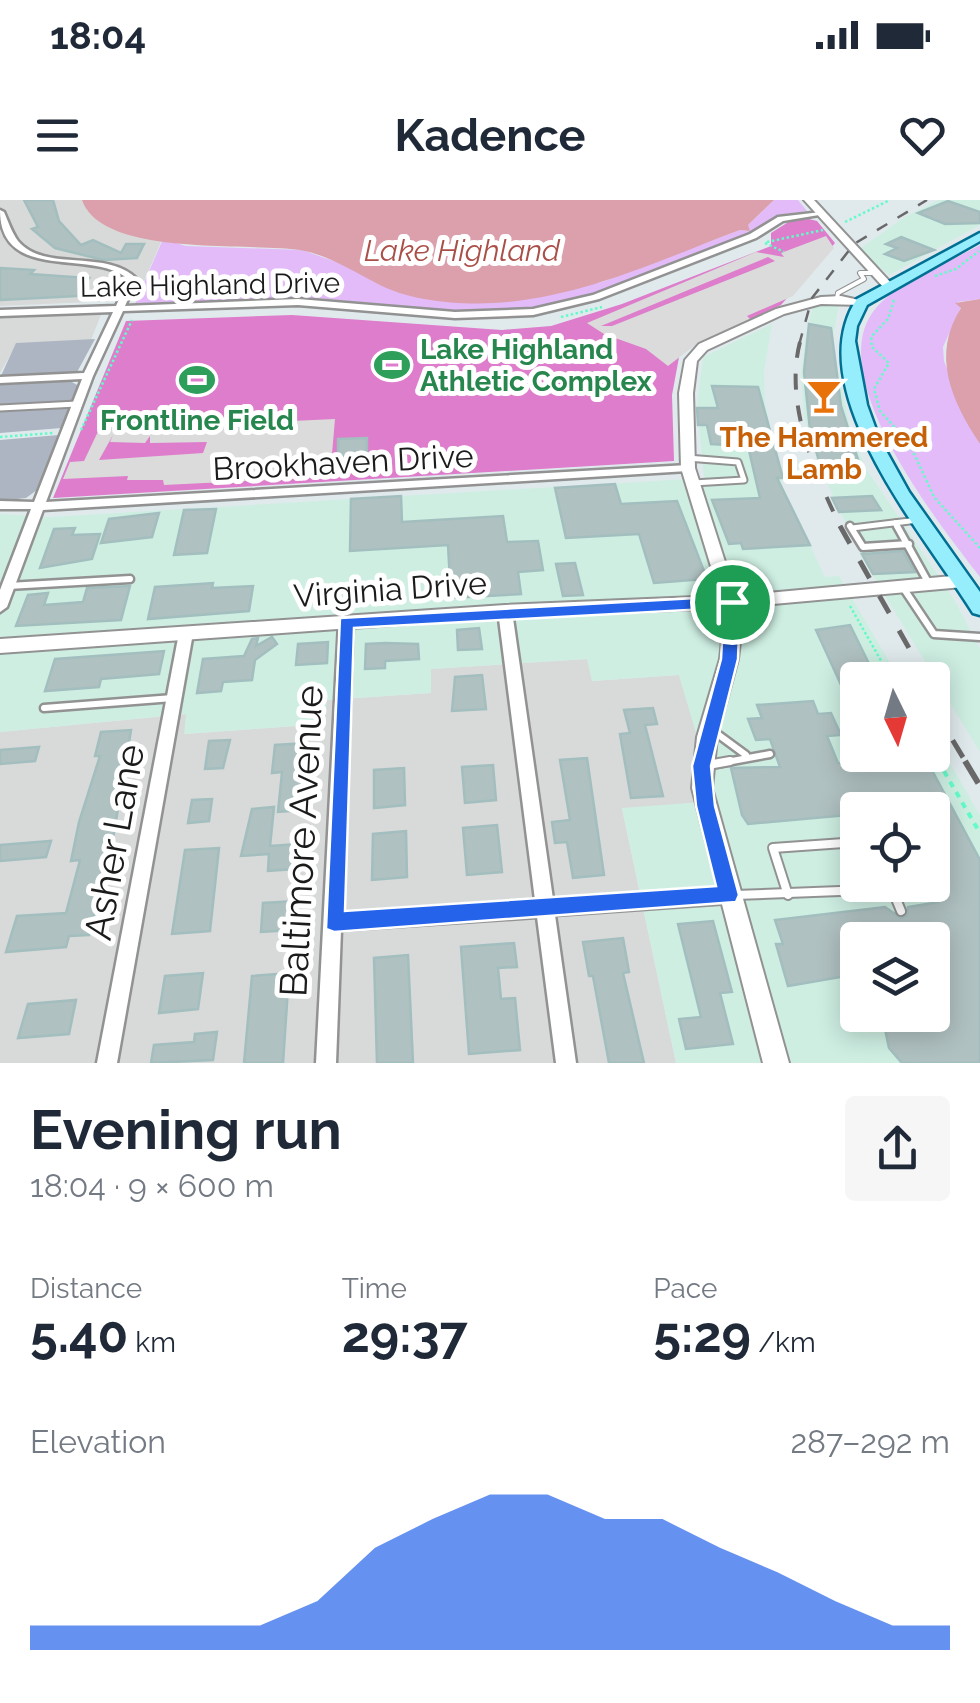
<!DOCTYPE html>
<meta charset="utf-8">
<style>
:root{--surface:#fff;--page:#f6f6f7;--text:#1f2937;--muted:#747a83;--accent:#2563eb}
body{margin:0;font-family:Raleway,sans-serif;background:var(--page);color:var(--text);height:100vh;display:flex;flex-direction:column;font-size:38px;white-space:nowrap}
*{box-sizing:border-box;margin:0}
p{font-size:32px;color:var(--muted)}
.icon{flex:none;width:55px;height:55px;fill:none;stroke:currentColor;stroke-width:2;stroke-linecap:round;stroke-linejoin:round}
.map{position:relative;height:863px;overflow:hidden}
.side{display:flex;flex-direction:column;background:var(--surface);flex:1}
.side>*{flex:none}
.needle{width:65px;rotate:175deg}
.buttons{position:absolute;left:840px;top:462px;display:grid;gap:20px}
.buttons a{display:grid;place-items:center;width:110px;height:110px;border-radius:10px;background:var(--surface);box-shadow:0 5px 25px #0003;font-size:50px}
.pin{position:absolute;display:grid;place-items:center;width:85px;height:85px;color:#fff;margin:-42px;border:5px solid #fff;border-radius:50%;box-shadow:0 2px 10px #0007}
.round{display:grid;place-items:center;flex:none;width:105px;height:105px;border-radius:10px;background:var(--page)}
.headline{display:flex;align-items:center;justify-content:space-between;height:170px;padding:0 30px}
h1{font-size:55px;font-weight:700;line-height:75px}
.figures{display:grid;grid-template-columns:repeat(3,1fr);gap:15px;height:170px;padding:10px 30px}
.figures div{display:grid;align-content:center}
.figures b{font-size:50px;font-weight:700}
.figures small{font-size:28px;font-weight:400}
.figures p{font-size:28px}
.chart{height:280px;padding:20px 30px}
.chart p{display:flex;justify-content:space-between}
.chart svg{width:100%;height:180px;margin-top:10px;fill:var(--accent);opacity:.7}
.status{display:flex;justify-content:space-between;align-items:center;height:70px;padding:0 50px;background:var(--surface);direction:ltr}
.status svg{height:28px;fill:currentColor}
header{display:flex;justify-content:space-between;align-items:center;height:130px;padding:0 30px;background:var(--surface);font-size:45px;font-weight:700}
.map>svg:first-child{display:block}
.residential{fill:#d8d9d9}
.commercial{fill:#ceeee2;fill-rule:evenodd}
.construction{fill:#acb5c1}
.park{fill:#e3bbf9}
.pitch{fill:#dd7dcb}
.parking{fill:#dbdbdb;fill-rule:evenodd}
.water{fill:#dba0ac}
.building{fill:#b0c1c1;stroke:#a3bebe;stroke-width:2.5}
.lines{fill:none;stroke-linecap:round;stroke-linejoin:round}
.service-far3-casing{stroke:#929292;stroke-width:6}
.service-far2-casing{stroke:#929292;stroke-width:9}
.service-far1-casing{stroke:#929292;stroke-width:11}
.service-casing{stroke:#929292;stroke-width:12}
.minor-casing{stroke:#929292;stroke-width:5}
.tertiary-casing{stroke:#929292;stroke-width:4}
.primary-casing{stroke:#006f92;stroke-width:5}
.path-far1{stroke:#64fac9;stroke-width:2.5;stroke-dasharray:2.5 2.5;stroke-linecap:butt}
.path{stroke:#64fac9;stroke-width:4;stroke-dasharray:6 6;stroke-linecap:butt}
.service-far3{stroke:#fff;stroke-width:4}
.service-far2{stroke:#fff;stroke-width:5}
.service-far1{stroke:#fff;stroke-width:6}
.service{stroke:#fff;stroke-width:8}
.minor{fill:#fff;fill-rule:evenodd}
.tertiary{fill:#fff;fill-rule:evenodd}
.primary{fill:#96eefc;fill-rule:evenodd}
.rail-far3{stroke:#696969;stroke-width:2.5;stroke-dasharray:12 12;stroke-linecap:butt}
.rail-far2{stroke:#696969;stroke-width:4;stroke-dasharray:16 16;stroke-linecap:butt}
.rail-far1{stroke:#696969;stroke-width:5;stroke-dasharray:20 20;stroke-linecap:butt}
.rail{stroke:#696969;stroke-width:6;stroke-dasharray:26 26;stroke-linecap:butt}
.route{fill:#2563eb;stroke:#fff;stroke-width:2.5;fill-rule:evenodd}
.labels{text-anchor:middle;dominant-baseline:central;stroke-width:10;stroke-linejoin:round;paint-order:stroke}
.far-street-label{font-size:28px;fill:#1b1b1b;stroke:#fff}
.far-leisure-label{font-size:28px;font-weight:bold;fill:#27864d;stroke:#fff;text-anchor:start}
.far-food-label{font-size:28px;font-weight:bold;fill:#c56008;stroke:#fff}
.far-water-label{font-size:30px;font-style:italic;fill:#aa4f48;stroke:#fff}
.street-label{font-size:32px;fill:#1b1b1b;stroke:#fff}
.near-street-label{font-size:38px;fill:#1b1b1b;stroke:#fff}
</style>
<div class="status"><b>18:04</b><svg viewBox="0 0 49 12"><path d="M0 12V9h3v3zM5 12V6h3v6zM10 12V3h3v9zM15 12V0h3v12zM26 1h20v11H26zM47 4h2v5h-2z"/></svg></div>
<header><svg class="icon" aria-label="menu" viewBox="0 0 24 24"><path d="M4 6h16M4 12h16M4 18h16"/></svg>Kadence<svg class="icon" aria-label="heart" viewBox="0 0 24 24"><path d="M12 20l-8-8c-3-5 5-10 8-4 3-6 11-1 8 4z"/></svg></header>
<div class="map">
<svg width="980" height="863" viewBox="0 0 980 863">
<rect width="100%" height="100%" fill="#e0eaed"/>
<g class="residential">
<polygon points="0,0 179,0 136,100 0,106"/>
<polygon points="102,112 91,140 17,143 0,173 0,116"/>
<polygon points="588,459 592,481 679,475 717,601 622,609 676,863 0,863 0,532 187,514 185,534 324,524 326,500 431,493 431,469"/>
</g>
<g class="commercial">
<polygon points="939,0 980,0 980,25 889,75 858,50 905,17"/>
<polygon points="839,105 832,141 852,238 867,270 955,401 980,449 980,552 861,356 819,265 804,216 801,173 806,134 813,106"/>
<path d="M772,124l-8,48 1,31 18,85 42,89 14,-1 61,104h-42v75h74l1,-21 47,81v248h-304l-54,-255 94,-7 -37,-126 -87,6 -5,-22 -156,10v24l-104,7 -3,24 -140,10 2,-20 -186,18v-218l49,3 655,-39 -7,-73 6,-48zM858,610h74v75h-74zM858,740h74v75h-74z"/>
</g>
<g class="construction">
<polygon points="95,139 76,174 0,178 16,143"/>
<polygon points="70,181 79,186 62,228 0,233 0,185"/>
<polygon points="59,235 37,290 26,298 0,301 0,240"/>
</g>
<g class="park">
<polygon points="774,0 798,0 807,11 777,15 747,35 589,95 537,108 460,111 316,98 135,104 163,39 186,46 302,50 359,70 374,82 491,103 602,82 740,30 750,31 747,26"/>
<path d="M980,45v54l-23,3 4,5 -18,40 1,14 22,59 14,24v133c-40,-52 -161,-203 -104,-269 25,-29 71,-44 104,-63z"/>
</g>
<polygon class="pitch" points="809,19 817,21 835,43 781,105 680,152 672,195 674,261 53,298 126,121 292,115 502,130 551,126 622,104 771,46 771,33 790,21"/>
<g class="parking">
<path d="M826,36l8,12 -41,48 -46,20 4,4 -57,26 -26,20 -22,-17 -42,-15 -17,-11 169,-71 28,5 -3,-4zM768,57l7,4 -163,65h-11z"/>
<path d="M335,219l-5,58 -166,8 -1,-5h-36l1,-4 -65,3 7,-17 14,-1 19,-40 53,1 -2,7 7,-7 48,2 -1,6 19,-6zM113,235l-3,7 35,1 5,-7v7l57,-1 -4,11 -104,7z"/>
</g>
<g class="water">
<path d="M82,0h692l-26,25 2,6 -10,-1c-80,30 -159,68 -246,73 -37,2 -85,-2 -118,-20 -25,-13 -48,-28 -76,-33 -50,-8 -198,8 -218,-50z"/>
<path d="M980,99v145c-29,-44 -49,-89 -19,-136l-6,-5z"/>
</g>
<g class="building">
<polygon points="24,0 53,0 59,21 81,45 93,40 121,53 126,44 144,44 137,58 103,60 55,48 32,29 38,27"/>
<polygon points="948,1 980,12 980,23 945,24 918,13"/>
<polygon points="901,37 934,50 904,61 885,54 897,48 886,44"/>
<polygon points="0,68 34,70 30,74 89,78 77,96 0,100"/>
<polygon points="809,124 831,128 841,206 862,272 823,275 810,230 804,172"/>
<polygon points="712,186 758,187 783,278 777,278 810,345 743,349 741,343 729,344 712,300 760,298 748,246 711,244 707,225 698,225 697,208 718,208"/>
<polygon points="367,238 367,255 338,256 338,239"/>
<polygon points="615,284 621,304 677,301 707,379 654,383 639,334 566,338 555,288"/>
<polygon points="401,296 402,322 503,316 507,342 538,341 543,370 518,372 521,394 451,398 448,345 350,351 351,299"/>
<polygon points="872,296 881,310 839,312 832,298"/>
<polygon points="216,309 207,353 174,355 184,310"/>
<polygon points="159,313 152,337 101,343 109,319"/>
<polygon points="75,328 72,335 100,334 92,359 40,368 54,329"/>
<polygon points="903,351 915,372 873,374 862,354"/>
<polygon points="575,363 583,395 563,396 556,364"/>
<polygon points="213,383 212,388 253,386 249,411 148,419 155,387"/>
<polygon points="130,386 121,420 16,426 28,395 48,393 44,405 83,402 87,388"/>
<polygon points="850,425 877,480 858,480 858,522 816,430"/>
<polygon points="479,428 482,449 458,450 457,430"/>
<polygon points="272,437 277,444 255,460 252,480 223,482 221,491 197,493 203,459 244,456 252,439 258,438 256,446"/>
<polygon points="328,442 327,463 296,465 298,444"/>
<polygon points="385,443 418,444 419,459 385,461 385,468 365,469 366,444"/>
<polygon points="164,451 159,474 101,479 99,487 45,491 55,459"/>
<polygon points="482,475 486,509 452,511 455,477"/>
<polygon points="813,501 818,514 831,513 841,535 827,536 838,563 858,567 901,560 927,561 980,660 980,863 902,863 889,848 882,815 932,815 932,740 858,740 858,774 788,786 776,744 783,744 775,720 885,707 901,718 907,715 908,707 939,702 932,688 932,610 858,610 858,614 748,624 742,615 731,568 780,567 770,539 756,540 748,519 762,518 757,505"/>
<polygon points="653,508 657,524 645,525 663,596 631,598 620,534 630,533 624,510"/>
<polygon points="131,530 114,633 89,735 69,736 66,747 6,752 17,716 66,713 80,660 71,661 79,622 100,556 95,556 101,532"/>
<polygon points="230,540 223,568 205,569 209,541"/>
<polygon points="306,543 302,610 278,612 282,572 272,573 275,545"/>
<polygon points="39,547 35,561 0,564 0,550"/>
<polygon points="587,558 604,675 573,678 567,642 555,643 552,622 570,620 560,560"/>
<polygon points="493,565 496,600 465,603 462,567"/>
<polygon points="404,568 405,605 374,608 374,570"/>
<polygon points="212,599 209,621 188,623 192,600"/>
<polygon points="274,607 270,646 297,644 295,669 268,671 269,654 241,656 252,609"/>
<polygon points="497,625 502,672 467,675 463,628"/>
<polygon points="406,631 407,677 372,680 373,634"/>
<polygon points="51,641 46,657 0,661 0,645"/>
<polygon points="219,648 210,731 172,734 185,650"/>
<polygon points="295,701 293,730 261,732 263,703"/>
<polygon points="713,721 732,792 720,793 733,844 686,849 679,819 701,817 678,724"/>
<polygon points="623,738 629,772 623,773 644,863 609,863 593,776 589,776 583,742"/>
<polygon points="514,743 517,767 498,768 501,799 515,798 520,850 469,854 461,747"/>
<polygon points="408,755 413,863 377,863 374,758"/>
<polygon points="203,773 198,809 159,813 165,776"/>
<polygon points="289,773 283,863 244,863 252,776"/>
<polygon points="76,800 69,834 18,838 28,804"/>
<polygon points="217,832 213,860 151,863 154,845 194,842 195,834"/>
</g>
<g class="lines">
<defs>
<polyline id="service-far3" points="837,98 838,93 864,79 860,73 872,73"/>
<g id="service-far2">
<polyline points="0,208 77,204"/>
<polyline points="687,258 738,262 744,280 693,283"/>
<polyline points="895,323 898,328"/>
<polyline points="852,328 918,320"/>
</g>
<g id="service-far1">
<polyline points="850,326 863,347 909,344"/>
<polyline points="897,326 928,382"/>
<polyline points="8,386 130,379"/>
<polyline points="902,386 934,434 980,437"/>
<polyline points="44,508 173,498"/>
<polyline points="712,530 746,555"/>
<polyline points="716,564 770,554"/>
</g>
<g id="service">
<polyline points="708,565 730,561"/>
<polyline points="892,689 901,711"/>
<polyline points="735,695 892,689 890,685"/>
<polyline points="788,695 773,648 858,642"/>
</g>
<g id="minor">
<path d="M0,10l4,2c4,9 8,21 14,29 27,32 89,7 119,38l-12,27 173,-7 157,13 78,-3 60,-14 157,-61 28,-17 43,-5 4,2 -42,7 -27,17 -157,61 -66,16 -78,3 -157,-13 -175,6 -30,65 -47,126 642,-37 6,3 -6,3 -645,39 -36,97 -7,5v-22l31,-81h-31v-8l34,1 48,-123 -82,4v-6l84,-4 29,-61 -113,4v-6l116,-4 12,-27c-35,-31 -128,5 -128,-69z"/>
<polygon points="505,406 512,411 553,699 729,687 735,689 738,695 735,701 729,703 555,715 576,863 556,863 537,717 341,730 336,863 316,863 339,423 346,418 353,423 342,713 535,700 498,411"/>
<polygon points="186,428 193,433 117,863 97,863 179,433"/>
</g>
<g id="tertiary">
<polygon points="804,0 814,0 892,84 892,88 884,88"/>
<polygon points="841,96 868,102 862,105 821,104 784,114 707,150 697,161 693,193 695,268 736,396 963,375 971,381 963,387 740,407 743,415 738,459 717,537 712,588 789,863 763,863 692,588 697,537 720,459 725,415 723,408 505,417 0,453 0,439 505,405 720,396 681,268 679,193 685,160 699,144 776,109 821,97"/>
</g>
<path id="primary" d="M980,33v8l-113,64 -10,21 -2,15 12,64 12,33 30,54 71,100v23l-7,-2c-46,-75 -176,-224 -116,-314z"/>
</defs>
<use href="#service-far3" class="service-far3-casing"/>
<use href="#service-far2" class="service-far2-casing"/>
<use href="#service-far1" class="service-far1-casing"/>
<use href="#service" class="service-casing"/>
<use href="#minor" class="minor-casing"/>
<use href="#tertiary" class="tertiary-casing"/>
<use href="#primary" class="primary-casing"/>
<g class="path-far1">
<polyline points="845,22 890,0"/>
<polyline points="767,42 823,30"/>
<polyline points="765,43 784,52"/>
<polyline points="935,76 956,69 979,51"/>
<polyline points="894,100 888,119 871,137 872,147 889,163 874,189 880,211 909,243 934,297 980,348"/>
<polyline points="561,117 602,107"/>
<polyline points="81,230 132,120"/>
<polyline points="0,237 53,233"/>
<polyline points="850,406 892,480"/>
<polyline points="932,551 939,564"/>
</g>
<polyline class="path" points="938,561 980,633"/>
<use href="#service-far3" class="service-far3"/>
<use href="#service-far2" class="service-far2"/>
<use href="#service-far1" class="service-far1"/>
<use href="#service" class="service"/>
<use href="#minor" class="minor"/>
<use href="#tertiary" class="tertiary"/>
<use href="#primary" class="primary"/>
<polyline class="rail-far3" points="799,145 812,98 854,44 927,0"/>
<path class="rail-far2" d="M800,142c-16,61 15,132 41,186"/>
<g class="rail-far1">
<polyline points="840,326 927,480"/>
<polyline points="932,506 967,564"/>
</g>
<polyline class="rail" points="965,561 980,586"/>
</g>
<path class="route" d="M732,396l8,6 -2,57 -27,107 4,40 24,89 -3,7 -402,30 -8,-3 14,-311zM724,408l-3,51 -29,107 4,40 20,80 -371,25 9,-283z"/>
<defs>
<symbol id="stadium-bare" viewBox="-9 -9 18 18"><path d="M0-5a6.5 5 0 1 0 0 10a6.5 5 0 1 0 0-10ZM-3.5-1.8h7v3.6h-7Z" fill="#2e9e5b" stroke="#fff" stroke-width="2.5" paint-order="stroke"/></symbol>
<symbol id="bar-bare" viewBox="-9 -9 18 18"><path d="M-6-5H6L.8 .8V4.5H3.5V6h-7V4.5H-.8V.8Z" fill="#e8710a" stroke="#fff" stroke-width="2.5" paint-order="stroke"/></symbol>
</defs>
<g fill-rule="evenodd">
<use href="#stadium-bare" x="367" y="140" width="50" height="50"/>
<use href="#stadium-bare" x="172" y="155" width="50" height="50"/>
<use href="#bar-bare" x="799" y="171" width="50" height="50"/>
</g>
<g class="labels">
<g class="far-street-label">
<text transform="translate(210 85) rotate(-1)">Lake Highland Drive</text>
</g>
<g class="far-leisure-label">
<text x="420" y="149">Lake Highland<tspan x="420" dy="32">Athletic Complex</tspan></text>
<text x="197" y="220" text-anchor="middle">Frontline Field</text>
</g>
<g class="far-food-label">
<text x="824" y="237">The Hammered<tspan x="824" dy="32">Lamb</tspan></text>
</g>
<g class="far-water-label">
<text x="462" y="50">Lake Highland</text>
</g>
<g class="street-label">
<text transform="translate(343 262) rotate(-3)">Brookhaven Drive</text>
<text transform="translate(390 389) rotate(-4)">Virginia Drive</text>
</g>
<g class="near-street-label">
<text transform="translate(301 641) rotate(-87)">Baltimore Avenue</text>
<text transform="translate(114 642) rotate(-80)">Asher Lane</text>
</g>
</g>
</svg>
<div class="buttons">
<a><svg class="needle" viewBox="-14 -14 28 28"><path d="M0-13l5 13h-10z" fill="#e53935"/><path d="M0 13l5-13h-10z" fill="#747a83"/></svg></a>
<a><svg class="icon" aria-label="locate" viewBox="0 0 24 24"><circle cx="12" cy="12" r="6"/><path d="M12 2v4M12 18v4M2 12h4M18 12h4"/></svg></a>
<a><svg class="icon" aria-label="layers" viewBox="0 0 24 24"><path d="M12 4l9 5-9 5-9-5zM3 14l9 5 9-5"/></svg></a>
</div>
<div class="pin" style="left:732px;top:402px;background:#1e9e55"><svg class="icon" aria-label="arrive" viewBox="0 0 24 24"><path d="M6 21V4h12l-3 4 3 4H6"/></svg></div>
</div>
<section class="side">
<div class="headline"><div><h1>Evening run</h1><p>18:04 · 9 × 600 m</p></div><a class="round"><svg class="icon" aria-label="share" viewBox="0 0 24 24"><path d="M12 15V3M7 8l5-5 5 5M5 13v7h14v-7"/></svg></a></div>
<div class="figures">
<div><p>Distance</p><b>5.40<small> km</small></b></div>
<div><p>Time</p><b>29:37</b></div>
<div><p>Pace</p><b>5:29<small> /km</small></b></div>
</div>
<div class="chart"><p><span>Elevation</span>287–292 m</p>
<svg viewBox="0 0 160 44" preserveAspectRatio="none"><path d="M0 44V38L10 38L20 38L30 38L40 38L50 32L60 19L70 12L80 6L90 6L100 12L110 12L120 19L130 25L140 32L150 38L160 38V44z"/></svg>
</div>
</section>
